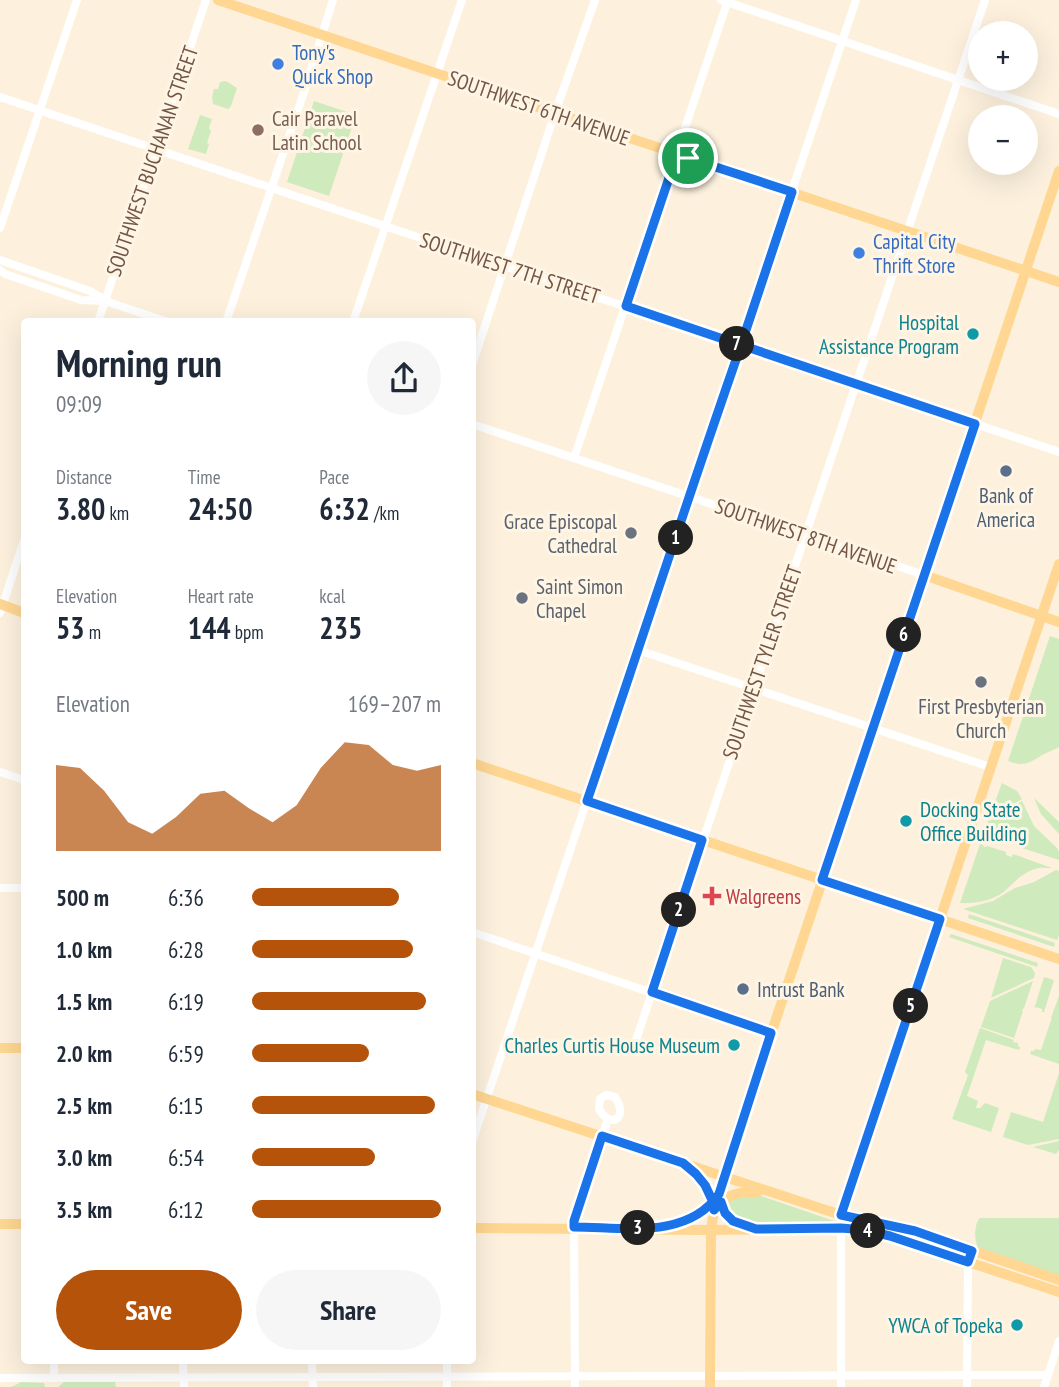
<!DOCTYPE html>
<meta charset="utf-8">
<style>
:root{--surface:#fff;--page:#f6f6f7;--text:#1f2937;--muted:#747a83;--accent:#b45309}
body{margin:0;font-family:"PT Sans Narrow",sans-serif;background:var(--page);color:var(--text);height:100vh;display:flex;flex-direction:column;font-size:26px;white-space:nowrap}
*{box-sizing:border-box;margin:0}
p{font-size:23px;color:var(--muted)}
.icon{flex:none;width:38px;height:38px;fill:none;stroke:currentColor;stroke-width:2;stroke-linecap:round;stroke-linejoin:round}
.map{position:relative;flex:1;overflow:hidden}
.drawer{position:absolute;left:21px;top:318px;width:455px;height:1046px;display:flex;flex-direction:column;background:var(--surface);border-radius:7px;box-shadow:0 7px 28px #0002}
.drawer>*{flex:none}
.buttons{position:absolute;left:968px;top:21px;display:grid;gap:14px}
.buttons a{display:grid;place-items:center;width:70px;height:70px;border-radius:50%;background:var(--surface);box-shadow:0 7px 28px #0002;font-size:35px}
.pin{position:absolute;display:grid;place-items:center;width:60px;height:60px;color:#fff;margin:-30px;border:4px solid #fff;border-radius:50%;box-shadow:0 2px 7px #0007}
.km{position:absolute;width:35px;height:35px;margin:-18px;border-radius:50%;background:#222;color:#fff;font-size:19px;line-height:35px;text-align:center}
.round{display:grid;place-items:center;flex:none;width:74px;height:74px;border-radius:37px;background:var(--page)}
.head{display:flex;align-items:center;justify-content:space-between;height:119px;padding:0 35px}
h1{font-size:38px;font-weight:700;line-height:52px}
.stats{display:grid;grid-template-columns:repeat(3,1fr);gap:10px;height:119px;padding:7px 35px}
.stats div{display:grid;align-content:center}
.stats b{font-size:30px;font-weight:700}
.stats small{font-size:19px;font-weight:400}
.stats p{font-size:19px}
.chart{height:196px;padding:14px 35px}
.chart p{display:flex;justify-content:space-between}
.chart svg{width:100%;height:126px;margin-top:7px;fill:var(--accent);opacity:.7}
.button{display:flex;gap:14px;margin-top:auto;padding:14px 35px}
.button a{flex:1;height:80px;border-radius:42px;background:var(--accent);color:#fff;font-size:28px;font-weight:700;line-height:80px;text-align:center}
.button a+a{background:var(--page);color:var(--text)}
ul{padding:0 35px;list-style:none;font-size:23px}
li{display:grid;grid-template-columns:112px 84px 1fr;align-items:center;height:52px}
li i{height:18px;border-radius:9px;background:var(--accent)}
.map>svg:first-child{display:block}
.green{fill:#cfeabc}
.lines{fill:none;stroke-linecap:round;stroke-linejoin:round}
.minor{stroke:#fff;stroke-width:8}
.major{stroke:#ffd793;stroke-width:10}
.route-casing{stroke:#fff;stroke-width:14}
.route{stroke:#1a73e8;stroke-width:9}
.shop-dot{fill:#3f7fe0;stroke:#fff5e5;stroke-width:2.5}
.education-dot{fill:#8d6e63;stroke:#fff5e5;stroke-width:2.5}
.culture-dot{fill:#0f9aa8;stroke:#fff5e5;stroke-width:2.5}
.service-dot{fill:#5c6f8a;stroke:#fff5e5;stroke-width:2.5}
.worship-dot{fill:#6b7280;stroke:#fff5e5;stroke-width:2.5}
.health-dot{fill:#e0444e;stroke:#fff5e5;stroke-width:2.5}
.labels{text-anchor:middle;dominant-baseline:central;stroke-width:6;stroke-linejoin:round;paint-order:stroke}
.shop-label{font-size:21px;fill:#366cbe;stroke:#fff5e5;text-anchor:start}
.street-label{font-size:21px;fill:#735645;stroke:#fff5e5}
.education-label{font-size:21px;fill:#785e54;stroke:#fff5e5;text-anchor:start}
.culture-label{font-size:21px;fill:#0d838f;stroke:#fff5e5;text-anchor:end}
.service-label{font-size:21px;fill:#4e5e75;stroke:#fff5e5}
.worship-label{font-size:21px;fill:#5b616d;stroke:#fff5e5;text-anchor:end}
.health-label{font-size:21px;fill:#be3a42;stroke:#fff5e5;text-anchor:start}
</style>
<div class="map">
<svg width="1059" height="1387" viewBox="0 0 1059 1387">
<rect width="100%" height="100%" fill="#fdf1de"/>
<g class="green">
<polygon points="226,81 237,88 231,106 228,109 213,104 212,97 214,89 218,89 220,82"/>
<polygon points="314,101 356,115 329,196 287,182"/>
<polygon points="200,115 212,119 209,128 211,131 207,143 209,144 206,154 188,149"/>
<path d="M1050,636l9,3v108c-4,2 -10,5 -15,7 -12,7 -18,14 -36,7z"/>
<polygon points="1002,783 1017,791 1022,799 989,818"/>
<polygon points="1034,798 1059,822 1059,834 1041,814"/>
<polygon points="1022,801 1034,826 1057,848 1059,852 1059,860 1016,846 1016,843 1010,841 1009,843 983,835 988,821 1001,817 1001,815 1011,807"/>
<path d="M980,844l3,1 1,2h2l1,-1 19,6v3l6,2 1,-3 39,14c-6,0 -12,-1 -17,1 -11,3 -21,13 -27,19 -11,12 -32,16 -48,15z"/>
<polygon points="1056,870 1059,871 1059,935 1057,940 963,909 993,901 1015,888 1034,882"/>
<polygon points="969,914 1055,943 1054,947 968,918"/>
<polygon points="951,934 1038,963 1037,967 949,937"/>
<polygon points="1003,958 1031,967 1035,973 1034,978 991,998"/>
<polygon points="1044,977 1054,980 1044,1012 1042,1012 1042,1009 1036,1007 1034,1009"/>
<polygon points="1033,981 1024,1008 1022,1010 1023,1011 1014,1038 981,1027 990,1001"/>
<polygon points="1059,996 1059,1064 1030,1054 1031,1051 1034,1051 1035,1049 1041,1050 1051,1020 1052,1020 1051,1018"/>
<polygon points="980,1028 1014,1040 1013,1042 1018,1043 1018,1046 1020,1047 1019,1050 986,1040 967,1096 978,1101 976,1108 980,1108 985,1103 999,1108 991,1132 952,1119 968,1075 965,1072"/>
<polygon points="1059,1073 1059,1139 1028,1145 1003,1137 1011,1112 1043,1122"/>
<polygon points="1059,1141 1059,1150 1056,1154 1033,1147"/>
<polygon points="758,1195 837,1222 746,1224 735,1219 725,1202 727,1200"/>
<path d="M980,1218h79v58l-81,-28c-4,-8 -4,-24 2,-30z"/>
<polygon points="21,1382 44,1383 45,1387 58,1387 64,1382 115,1382 116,1387 11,1387"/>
</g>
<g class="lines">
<g class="minor">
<polyline points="721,0 1059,114"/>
<polyline points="0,97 1059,452"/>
<polyline points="0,228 77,0"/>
<polyline points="0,260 90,291 103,299"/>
<polyline points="0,270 5,274 81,300 105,301 168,322"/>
<polyline points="98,322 206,0"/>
<polyline points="226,322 304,92 333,0"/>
<polyline points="353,322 462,0"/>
<polyline points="472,365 555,113 595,0"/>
<polyline points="472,424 924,575"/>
<polyline points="574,458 728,0"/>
<polyline points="0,613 24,540"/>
<polyline points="638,650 990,767"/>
<polyline points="0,772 24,780"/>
<polyline points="0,888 24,888"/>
<polyline points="472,932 771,1033"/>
<polyline points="634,1046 985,0"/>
<path d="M606,1095l9,2c14,21 -4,33 -16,12l1,-10z"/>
<polyline points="472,1142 856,0"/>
<polyline points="183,1362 184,1387"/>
<polyline points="312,1362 313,1387"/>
<polyline points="0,1378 1047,1375"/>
<polyline points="54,1378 54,1362"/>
<polyline points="447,1387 447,1362"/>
<polyline points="575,1387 574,1221 608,1119"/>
<polyline points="841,1387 841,1215 940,919"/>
<polyline points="967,1387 968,1262 970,1257"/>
<polyline points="1044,1387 1059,1341"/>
</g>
<g class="major">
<polyline points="218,0 1059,282"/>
<polyline points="924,575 1059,622"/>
<polyline points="0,604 24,613"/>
<polyline points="472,763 1059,959"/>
<polyline points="940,919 1059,564"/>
<polyline points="0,1048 24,1048"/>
<polyline points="472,1094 841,1215 915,1231 1059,1280"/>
<path d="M687,1166c13,11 23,23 26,38"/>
<path d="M720,1200c4,15 11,21 26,26"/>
<path d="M716,1208c11,-13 23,-18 41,-15"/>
<polyline points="0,1224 24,1224"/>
<path d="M668,1226c19,-6 36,-12 48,-29"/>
<polyline points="472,1228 699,1230 852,1229 890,1236 1059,1292"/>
<polyline points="710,1387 711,1230 714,1211 722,1181 1059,171"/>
</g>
</g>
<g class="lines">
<defs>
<path id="route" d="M688,158l104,34 -54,162c-52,149 -100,298 -151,447l115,39 -50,152 119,41 -52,161c-32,46 -96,33 -145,33v-6l28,-85 81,27 13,11 9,11 8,17 1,8 7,-8 4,11 8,8 23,8 85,-1 24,2 25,6 78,26 4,-11 -57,-20 -74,-16 99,-296 -118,-39 153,-456c-83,-28 -166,-56 -249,-84l-100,-34 51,-152 11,4"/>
</defs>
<use href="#route" class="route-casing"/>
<use href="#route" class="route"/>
</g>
<g class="shop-dot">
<circle cx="278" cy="64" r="7"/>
<circle cx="859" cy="253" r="7"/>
</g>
<circle class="education-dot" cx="258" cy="130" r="7"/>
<g class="culture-dot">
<circle cx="973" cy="334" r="7"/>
<circle cx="906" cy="821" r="7"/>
<circle cx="734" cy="1045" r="7"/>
<circle cx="1017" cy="1325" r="7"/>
</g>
<g class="service-dot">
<circle cx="1006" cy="471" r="7"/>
<circle cx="743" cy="989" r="7"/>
</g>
<g class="worship-dot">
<circle cx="631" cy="533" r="7"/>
<circle cx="522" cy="598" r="7"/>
<circle cx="981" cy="682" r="7"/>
</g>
<path class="health-dot" d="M708.5 885.5h7v7h7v7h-7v7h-7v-7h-7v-7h7z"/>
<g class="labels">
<g class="shop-label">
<text x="292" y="52">Tony's<tspan x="292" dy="24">Quick Shop</tspan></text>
<text x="873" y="241">Capital City<tspan x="873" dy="24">Thrift Store</tspan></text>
</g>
<g class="street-label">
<text transform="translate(539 108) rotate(19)">SOUTHWEST 6TH AVENUE</text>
<text transform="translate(152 161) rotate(-71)">SOUTHWEST BUCHANAN STREET</text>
<text transform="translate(510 268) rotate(18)">SOUTHWEST 7TH STREET</text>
<text transform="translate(806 536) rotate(19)">SOUTHWEST 8TH AVENUE</text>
<text transform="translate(762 662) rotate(-71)">SOUTHWEST TYLER STREET</text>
</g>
<g class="education-label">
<text x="272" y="118">Cair Paravel<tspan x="272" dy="24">Latin School</tspan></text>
</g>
<g class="culture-label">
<text x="959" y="322">Hospital<tspan x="959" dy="24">Assistance Program</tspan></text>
<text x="920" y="809" text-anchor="start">Docking State<tspan x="920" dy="24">Office Building</tspan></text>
<text x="720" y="1045">Charles Curtis House Museum</text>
<text x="1003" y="1325">YWCA of Topeka</text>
</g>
<g class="service-label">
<text x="1006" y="495">Bank of<tspan x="1006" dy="24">America</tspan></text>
<text x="757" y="989" text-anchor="start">Intrust Bank</text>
</g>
<g class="worship-label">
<text x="617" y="521">Grace Episcopal<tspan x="617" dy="24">Cathedral</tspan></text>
<text x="536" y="586" text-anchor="start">Saint Simon<tspan x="536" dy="24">Chapel</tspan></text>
<text x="981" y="706" text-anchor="middle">First Presbyterian<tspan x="981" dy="24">Church</tspan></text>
</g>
<g class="health-label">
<text x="726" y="896">Walgreens</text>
</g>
</g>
</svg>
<div class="buttons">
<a>+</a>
<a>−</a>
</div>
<div class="pin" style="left:688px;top:158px;background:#1e9e55"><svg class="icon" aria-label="arrive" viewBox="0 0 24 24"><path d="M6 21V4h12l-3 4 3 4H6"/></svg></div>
<b class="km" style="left:676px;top:538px">1</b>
<b class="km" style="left:679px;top:910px">2</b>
<b class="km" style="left:638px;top:1228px">3</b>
<b class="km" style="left:868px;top:1231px">4</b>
<b class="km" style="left:911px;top:1006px">5</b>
<b class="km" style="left:904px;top:635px">6</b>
<b class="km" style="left:737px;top:344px">7</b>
<section class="drawer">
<div class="head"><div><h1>Morning run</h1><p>09:09</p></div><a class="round"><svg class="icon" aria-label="share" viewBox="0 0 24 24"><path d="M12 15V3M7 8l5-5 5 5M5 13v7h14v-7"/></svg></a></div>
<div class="stats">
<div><p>Distance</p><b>3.80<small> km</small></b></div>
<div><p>Time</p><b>24:50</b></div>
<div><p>Pace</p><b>6:32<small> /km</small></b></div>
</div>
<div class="stats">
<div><p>Elevation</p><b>53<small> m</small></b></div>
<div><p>Heart rate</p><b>144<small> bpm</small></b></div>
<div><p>kcal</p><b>235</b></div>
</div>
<div class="chart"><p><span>Elevation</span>169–207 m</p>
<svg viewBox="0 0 160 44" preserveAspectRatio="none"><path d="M0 44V14L10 15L20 23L30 34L40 38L50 32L60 24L70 23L80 29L90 34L100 28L110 15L120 6L130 7L140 14L150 16L160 14V44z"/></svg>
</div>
<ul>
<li><b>500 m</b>6:36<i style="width:78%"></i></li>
<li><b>1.0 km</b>6:28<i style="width:85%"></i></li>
<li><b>1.5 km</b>6:19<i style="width:92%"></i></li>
<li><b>2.0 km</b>6:59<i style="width:62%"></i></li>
<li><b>2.5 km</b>6:15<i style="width:97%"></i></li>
<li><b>3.0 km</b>6:54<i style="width:65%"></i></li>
<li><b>3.5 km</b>6:12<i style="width:100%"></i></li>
</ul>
<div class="button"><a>Save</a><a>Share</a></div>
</section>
</div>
